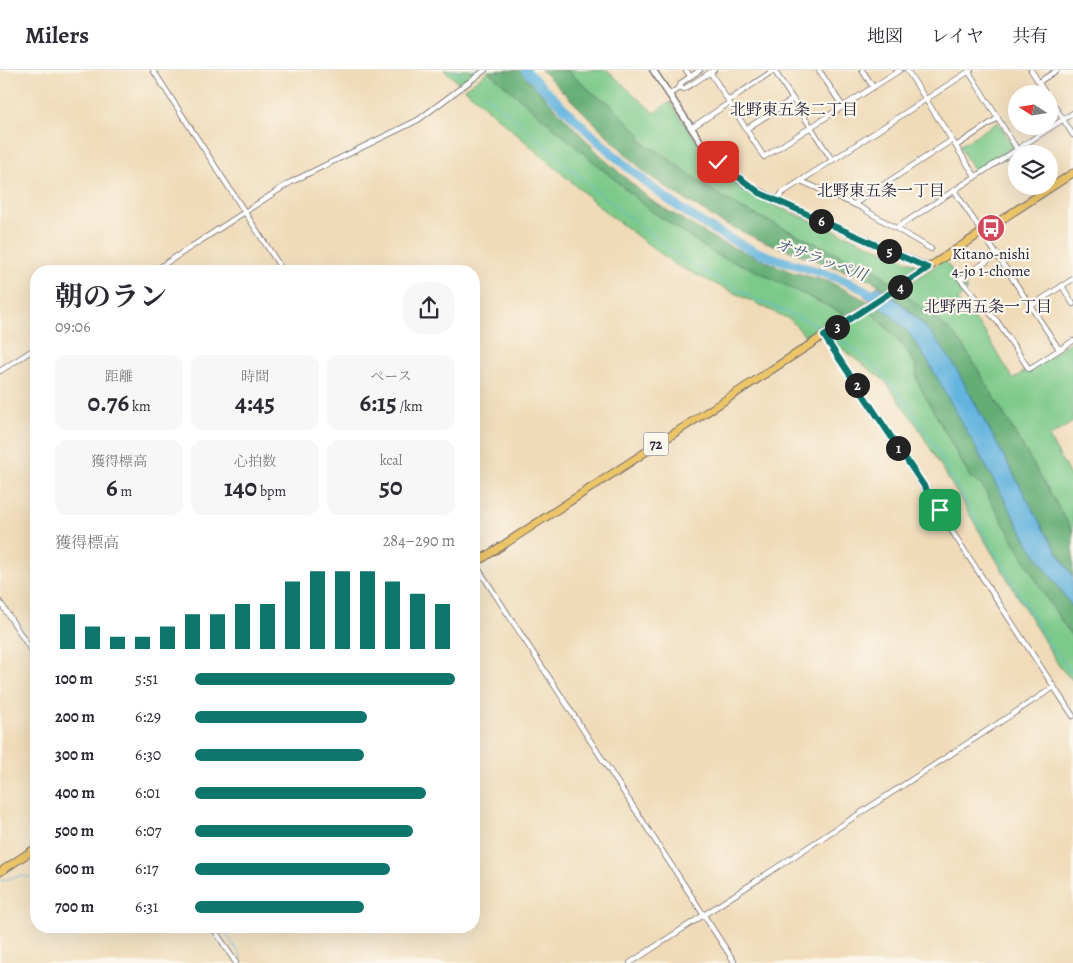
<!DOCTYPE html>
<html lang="ja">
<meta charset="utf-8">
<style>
:root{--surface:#fff;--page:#f7f7f7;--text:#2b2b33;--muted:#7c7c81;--line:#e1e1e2;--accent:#0f766e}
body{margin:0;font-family:Alegreya,"Noto Serif JP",serif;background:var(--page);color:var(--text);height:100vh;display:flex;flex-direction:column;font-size:19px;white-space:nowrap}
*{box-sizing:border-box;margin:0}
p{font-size:16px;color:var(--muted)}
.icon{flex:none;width:28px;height:28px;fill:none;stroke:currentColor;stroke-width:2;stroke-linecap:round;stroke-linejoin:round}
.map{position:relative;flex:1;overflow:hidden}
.panel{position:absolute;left:30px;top:195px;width:450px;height:668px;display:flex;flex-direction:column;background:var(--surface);border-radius:20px;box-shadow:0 5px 20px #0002}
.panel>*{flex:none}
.needle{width:32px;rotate:282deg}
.buttons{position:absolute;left:1008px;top:15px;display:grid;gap:10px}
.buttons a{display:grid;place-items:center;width:50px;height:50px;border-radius:50%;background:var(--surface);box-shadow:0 5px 20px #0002;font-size:25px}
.pin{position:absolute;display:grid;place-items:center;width:42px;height:42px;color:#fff;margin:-21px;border-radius:10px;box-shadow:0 2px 8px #0006}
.km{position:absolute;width:25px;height:25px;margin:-12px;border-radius:50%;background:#222;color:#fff;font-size:14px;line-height:25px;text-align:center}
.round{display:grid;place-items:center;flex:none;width:52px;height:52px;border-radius:20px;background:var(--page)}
.headline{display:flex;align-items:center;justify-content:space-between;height:85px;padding:0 25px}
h1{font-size:28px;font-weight:700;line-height:38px}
.figures{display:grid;grid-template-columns:repeat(3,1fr);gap:8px;height:85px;padding:5px 25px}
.figures div{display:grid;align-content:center;border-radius:12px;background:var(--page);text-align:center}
.figures b{font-size:25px;font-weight:700}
.figures small{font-size:14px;font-weight:400}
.figures p{font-size:14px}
.chart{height:140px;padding:10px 25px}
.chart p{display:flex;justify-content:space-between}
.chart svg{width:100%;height:90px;margin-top:5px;stroke:var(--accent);stroke-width:6}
ul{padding:0 25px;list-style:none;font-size:16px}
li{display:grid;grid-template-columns:80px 60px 1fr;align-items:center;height:38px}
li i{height:12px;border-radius:6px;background:var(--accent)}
header{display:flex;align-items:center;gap:30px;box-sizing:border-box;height:70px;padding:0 25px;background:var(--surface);border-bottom:1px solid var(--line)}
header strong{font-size:24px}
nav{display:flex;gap:28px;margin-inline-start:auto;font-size:18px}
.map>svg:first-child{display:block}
.green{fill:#7bc989;stroke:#4e7662}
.forest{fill:#64ad75;stroke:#436858}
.water{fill:#63b4de;stroke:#426b8c}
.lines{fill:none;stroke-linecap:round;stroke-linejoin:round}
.stream{stroke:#63b4de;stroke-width:1}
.river{stroke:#63b4de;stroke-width:9}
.minor-casing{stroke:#6a6367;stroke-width:6}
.tertiary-casing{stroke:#6a6367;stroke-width:8}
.primary-casing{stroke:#6a6367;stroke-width:9}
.minor{stroke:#fff;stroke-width:4.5}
.tertiary{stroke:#fff;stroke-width:5.5}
.primary{stroke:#edc569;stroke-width:7}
.route-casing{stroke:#fff;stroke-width:10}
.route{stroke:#0f766e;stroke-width:6}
.labels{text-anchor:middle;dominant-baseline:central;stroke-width:4.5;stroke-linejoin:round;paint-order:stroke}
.shield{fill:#fbf7ec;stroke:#636270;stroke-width:1}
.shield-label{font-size:14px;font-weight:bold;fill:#22223b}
.poi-label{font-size:15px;fill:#22223b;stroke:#fbf7ec}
.neighbourhood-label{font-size:16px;fill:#22223b;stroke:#fbf7ec}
.water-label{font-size:16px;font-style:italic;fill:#3c5c7c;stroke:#fbf7ec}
</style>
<header>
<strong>Milers</strong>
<nav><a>地図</a><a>レイヤ</a><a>共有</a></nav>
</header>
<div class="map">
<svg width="1073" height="893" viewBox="0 0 1073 893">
<rect width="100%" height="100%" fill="#fbf7ec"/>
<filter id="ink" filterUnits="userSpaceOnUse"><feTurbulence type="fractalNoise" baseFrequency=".02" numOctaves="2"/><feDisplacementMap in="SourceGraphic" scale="10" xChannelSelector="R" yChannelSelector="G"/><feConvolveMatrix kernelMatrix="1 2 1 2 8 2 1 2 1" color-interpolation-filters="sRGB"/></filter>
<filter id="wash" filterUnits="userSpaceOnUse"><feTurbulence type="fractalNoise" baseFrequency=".0096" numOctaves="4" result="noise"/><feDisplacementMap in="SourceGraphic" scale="20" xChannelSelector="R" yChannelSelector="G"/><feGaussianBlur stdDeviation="1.12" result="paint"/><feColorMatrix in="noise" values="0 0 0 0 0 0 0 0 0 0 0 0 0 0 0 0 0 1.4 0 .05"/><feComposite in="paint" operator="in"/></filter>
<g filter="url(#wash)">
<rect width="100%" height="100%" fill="#f0dbb9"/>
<g class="green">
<polygon points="444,0 480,0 462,16"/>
<path d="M567,0h40l47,43 16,-11 44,64 43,32 158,66v9l-20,13c-16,-15 -30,-24 -51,-29l-103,-49 -35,-21 -46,-35 -12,-5 -39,-44 -15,-9z"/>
<polygon points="488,1 650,140 717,185 748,197 848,246 821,264 814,259 805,266 791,250 676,195 608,144 465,19"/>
<polygon points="998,52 1014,77 975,102 959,76"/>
<polygon points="944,190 968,220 957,230 984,261 1013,309 1073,270 1073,352 1049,367 1073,411 1073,462 974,293 900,220"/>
<polygon points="869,239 904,277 916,294 917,309 923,322 970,407 982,415 1049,532 1073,568 1073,611 1059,596 916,354 885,311 825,266"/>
</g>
<g class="forest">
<polygon points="519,0 605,90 652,131 720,172 792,202 830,212 869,232 848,246 748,197 717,185 650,140 488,1"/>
<path d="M541,0h26l27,24 15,9 31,31v6l8,7 12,5 46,35 35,21 103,49c21,5 35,14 51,29l-8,5 -14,-10 -113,-41 -41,-19 -52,-33 -24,-17z"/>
<path d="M900,220l55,45 19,28 99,169v45l-29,-47 -91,-167c-18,-26 -36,-49 -62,-68z"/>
<polygon points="876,234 889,243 909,263 930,295 1030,476 1073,538 1073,568 1049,532 982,416 970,407 923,322 917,309 916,294 904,277 869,239"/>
</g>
<path class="water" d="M878,216c31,22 54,45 75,77l91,167 29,47v31l-43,-62 -100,-181 -21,-32 -20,-20 -25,-17z"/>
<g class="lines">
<g class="stream">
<polyline points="454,0 462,6"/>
<polyline points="484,25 519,52 591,117 679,187 754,228 825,259"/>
<path d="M836,268c64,34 96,106 131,166 28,48 56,96 85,144l21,26"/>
<polyline points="0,811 20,806 36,808"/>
<polyline points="221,856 243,889"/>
</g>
<path class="river" d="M525,0c66,65 131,132 215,174 44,23 97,26 138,54"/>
</g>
</g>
<g filter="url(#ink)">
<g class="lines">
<defs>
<g id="minor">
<polyline points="153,0 283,201"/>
<polyline points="686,0 690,6"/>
<polyline points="774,0 832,90"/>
<polyline points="819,0 843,37"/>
<polyline points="862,0 873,17"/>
<polyline points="907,0 975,106"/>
<polyline points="1031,0 1046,24"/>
<polyline points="710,2 764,87 900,0"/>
<polyline points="969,2 1017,79"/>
<polyline points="1039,12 1057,0"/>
<polyline points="680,17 681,13 700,0"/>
<polyline points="669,25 680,17 684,19 714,0"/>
<polyline points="1049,27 1073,65"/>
<polyline points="728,31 774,0"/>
<polyline points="691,58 729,33"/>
<polyline points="746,59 793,29"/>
<polyline points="956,76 998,48"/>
<polyline points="801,111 860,137 931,179"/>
<polyline points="954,120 1059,279"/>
<polyline points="777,131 782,123 971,0"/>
<polyline points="854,134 952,70"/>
<polyline points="898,157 1073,43"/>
<polyline points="998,184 960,209 997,251 1029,299 1073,271"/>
<polyline points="154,201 291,112 418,50 485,0"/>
<polyline points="1062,216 1073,234"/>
<polyline points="1031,236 1073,209"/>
<polyline points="824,266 1073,646"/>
<polyline points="0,301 36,278"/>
<polyline points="474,492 735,893"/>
<polyline points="0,532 36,588"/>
<polyline points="212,856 236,893"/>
<polyline points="630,893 1054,617"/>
</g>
<polyline id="tertiary" points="653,0 700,71 718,92 747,115 794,139 928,197"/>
<g id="primary">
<polyline points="474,494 1073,103"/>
<polyline points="0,802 36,778"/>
</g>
</defs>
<use href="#minor" class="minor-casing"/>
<use href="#tertiary" class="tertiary-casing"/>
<use href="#primary" class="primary-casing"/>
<use href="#minor" class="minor"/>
<use href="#tertiary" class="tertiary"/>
<use href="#primary" class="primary"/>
</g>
</g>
<g class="lines" filter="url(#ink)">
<defs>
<polyline id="route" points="718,92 760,123 928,198 824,266 940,440"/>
</defs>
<use href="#route" class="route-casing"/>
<use href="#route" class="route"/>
</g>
<defs>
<symbol id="bus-disc" viewBox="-11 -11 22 22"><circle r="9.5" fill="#d1495b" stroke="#fbf7ec"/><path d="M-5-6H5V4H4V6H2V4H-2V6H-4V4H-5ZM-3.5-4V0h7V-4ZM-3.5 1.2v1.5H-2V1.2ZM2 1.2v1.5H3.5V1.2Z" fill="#fff"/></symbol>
</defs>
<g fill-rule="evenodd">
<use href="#bus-disc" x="975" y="142" width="32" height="32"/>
</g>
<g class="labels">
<rect class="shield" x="643.5" y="362.5" width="25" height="23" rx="4"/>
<g class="shield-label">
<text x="656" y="374">72</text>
</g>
<g class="poi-label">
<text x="991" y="184">Kitano-nishi<tspan x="991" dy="17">4-jo 1-chome</tspan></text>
</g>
<g class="neighbourhood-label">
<text x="794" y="40">北野東五条二丁目</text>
<text x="881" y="121">北野東五条一丁目</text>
<text x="988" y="237">北野西五条一丁目</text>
</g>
<g class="water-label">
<text transform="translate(821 190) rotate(20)">オサラッペ川</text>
</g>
</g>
</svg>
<div class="buttons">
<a><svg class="needle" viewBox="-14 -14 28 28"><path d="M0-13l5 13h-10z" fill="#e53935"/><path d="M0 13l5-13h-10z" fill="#7c7c81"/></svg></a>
<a><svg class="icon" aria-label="layers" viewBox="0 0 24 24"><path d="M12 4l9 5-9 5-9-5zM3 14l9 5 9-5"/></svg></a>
</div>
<div class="pin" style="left:940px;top:440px;background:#1e9e55"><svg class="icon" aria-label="arrive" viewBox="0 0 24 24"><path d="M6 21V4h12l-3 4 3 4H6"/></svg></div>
<div class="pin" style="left:718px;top:92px;background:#d93025"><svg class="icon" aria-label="check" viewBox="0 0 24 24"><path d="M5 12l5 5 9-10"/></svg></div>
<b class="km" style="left:898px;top:378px">1</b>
<b class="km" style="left:857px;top:315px">2</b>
<b class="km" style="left:837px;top:257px">3</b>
<b class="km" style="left:900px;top:217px">4</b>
<b class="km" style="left:889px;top:181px">5</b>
<b class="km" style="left:821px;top:151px">6</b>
<section class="panel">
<div class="headline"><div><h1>朝のラン</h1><p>09:06</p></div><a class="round"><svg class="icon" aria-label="share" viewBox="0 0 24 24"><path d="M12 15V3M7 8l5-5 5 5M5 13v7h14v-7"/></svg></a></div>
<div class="figures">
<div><p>距離</p><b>0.76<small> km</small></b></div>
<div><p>時間</p><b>4:45</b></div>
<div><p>ペース</p><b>6:15<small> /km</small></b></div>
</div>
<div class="figures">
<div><p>獲得標高</p><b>6<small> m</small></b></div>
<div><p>心拍数</p><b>140<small> bpm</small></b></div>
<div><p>kcal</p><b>50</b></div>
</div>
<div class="chart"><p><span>獲得標高</span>284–290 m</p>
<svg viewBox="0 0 160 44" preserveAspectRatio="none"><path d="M5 44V27M15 44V33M25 44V38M35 44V38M45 44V33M55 44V27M65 44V27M75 44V22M85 44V22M95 44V11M105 44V6M115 44V6M125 44V6M135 44V11M145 44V17M155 44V22"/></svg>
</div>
<ul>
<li><b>100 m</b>5:51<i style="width:100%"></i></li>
<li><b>200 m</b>6:29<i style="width:66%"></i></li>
<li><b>300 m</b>6:30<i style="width:65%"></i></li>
<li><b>400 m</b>6:01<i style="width:89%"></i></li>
<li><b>500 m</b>6:07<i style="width:84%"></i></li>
<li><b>600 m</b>6:17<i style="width:75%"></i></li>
<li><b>700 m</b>6:31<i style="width:65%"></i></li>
</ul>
</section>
</div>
